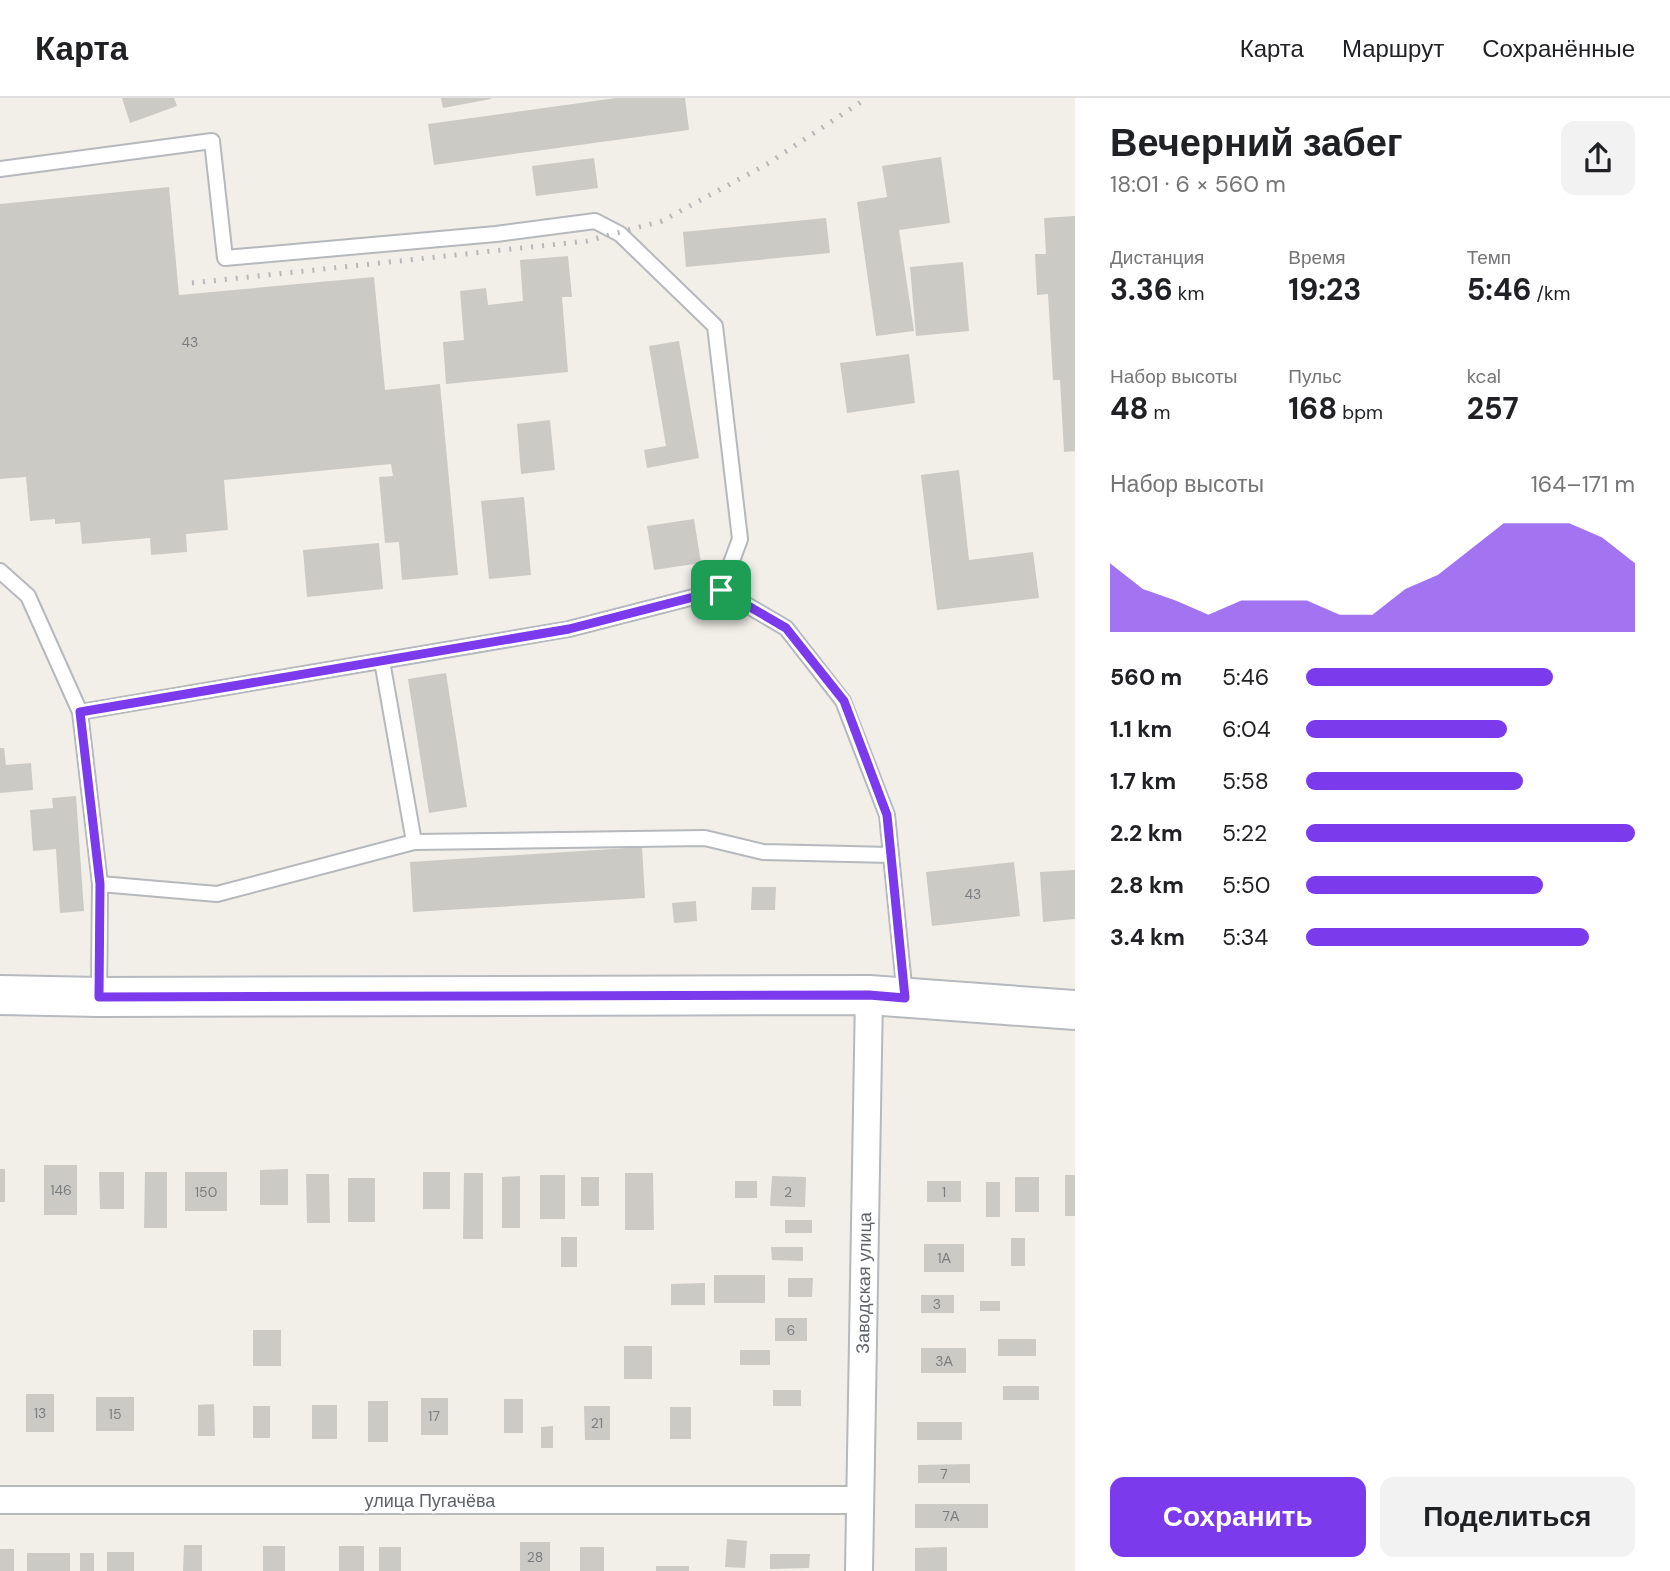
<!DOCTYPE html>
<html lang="ru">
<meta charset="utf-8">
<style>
:root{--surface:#fff;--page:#f2f2f2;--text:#202124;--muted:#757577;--line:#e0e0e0;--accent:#7c3aed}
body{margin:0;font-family:"DM Sans",sans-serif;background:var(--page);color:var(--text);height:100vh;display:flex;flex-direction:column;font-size:26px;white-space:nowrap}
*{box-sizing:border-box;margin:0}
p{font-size:23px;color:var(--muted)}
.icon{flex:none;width:38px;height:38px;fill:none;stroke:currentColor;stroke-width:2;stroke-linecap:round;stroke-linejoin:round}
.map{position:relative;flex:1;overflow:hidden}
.details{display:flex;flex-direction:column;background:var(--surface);width:595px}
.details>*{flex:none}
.pin{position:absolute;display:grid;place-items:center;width:60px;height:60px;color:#fff;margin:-30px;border-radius:14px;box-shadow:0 4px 10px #0006}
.round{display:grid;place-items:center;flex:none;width:74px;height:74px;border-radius:14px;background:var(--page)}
.overview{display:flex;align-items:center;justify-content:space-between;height:119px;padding:0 35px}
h1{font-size:38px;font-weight:700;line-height:52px}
.stats{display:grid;grid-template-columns:repeat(3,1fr);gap:10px;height:119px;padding:7px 35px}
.stats div{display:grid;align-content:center}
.stats b{font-size:30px;font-weight:700}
.stats small{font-size:19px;font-weight:400}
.stats p{font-size:19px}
.chart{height:196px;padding:14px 35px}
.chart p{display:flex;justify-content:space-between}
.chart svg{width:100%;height:126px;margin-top:7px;fill:var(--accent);opacity:.7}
.button{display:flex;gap:14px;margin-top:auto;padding:14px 35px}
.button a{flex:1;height:80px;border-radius:14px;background:var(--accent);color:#fff;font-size:28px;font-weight:700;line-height:80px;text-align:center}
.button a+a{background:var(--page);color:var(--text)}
ul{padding:0 35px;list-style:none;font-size:23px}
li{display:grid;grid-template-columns:112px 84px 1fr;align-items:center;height:52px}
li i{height:18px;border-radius:9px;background:var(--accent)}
header{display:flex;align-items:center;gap:42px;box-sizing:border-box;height:98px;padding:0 35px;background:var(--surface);border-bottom:2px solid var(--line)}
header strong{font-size:33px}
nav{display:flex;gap:38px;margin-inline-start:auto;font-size:24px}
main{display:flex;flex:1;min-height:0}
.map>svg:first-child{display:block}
.building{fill:#cccac5}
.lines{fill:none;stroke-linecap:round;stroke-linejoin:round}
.service-casing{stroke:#b5b8bc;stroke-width:18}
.minor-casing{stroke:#b5b8bc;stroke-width:30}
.secondary-casing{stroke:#b6babf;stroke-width:42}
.service{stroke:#fff;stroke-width:14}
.minor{stroke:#fff;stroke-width:26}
.secondary{stroke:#fff;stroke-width:38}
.rail{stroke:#b6b7b8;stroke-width:5;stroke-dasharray:2 9;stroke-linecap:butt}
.route-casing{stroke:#fff;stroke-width:14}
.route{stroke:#7c3aed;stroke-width:9}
.labels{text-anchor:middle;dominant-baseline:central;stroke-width:5;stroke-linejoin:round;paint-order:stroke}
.number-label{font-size:14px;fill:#7a7d7f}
.street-label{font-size:18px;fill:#5f6368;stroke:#fff}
</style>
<header>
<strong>Карта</strong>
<nav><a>Карта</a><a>Маршрут</a><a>Сохранённые</a></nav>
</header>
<main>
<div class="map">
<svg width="1075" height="1473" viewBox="0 0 1075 1473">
<rect width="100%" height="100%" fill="#f1efe8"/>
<g class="building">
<polygon points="122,0 174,0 177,8 130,25"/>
<polygon points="441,0 491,0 491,1 443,10"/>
<polygon points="616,0 685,0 689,32 434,67 428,26"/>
<polygon points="941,59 950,125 899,132 914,233 876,238 857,104 887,99 882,68"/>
<polygon points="594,60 598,90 536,98 532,68"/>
<polygon points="169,89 179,197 374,179 385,292 440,286 458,477 402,482 399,444 385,445 379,379 393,378 391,366 224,382 228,432 186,436 187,454 151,457 150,440 82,446 80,424 55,426 55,421 30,423 26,379 0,381 0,106"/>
<polygon points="1075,118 1075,353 1064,354 1060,282 1053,282 1048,196 1037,197 1035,156 1046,156 1044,120"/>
<polygon points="826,120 830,155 686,169 683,134"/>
<polygon points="568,158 572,199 562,199 568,274 446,286 443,244 464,242 460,193 486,190 488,207 523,203 520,162"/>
<polygon points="963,164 969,233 916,238 910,169"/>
<polygon points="679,243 699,360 647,370 644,352 666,348 649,248"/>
<polygon points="909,256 915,305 847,315 840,265"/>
<polygon points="550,322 555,372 521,376 517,326"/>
<polygon points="959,372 969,462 1033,454 1039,500 937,512 921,377"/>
<polygon points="524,399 531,477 489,481 481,403"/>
<polygon points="694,421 701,465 654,472 647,428"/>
<polygon points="379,445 383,491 307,499 303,452"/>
<polygon points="446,575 467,709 429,715 408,581"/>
<polygon points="0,650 4,650 6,667 31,665 33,692 0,695"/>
<polygon points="76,698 84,813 60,815 56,751 33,753 30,712 53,710 52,700"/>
<polygon points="642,749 645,800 413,814 410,764"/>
<polygon points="1014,764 1020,818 932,828 926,774"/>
<polygon points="1075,772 1075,821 1043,824 1040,774"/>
<polygon points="752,789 776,789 775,812 751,812"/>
<polygon points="696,803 697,823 674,825 672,805"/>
<rect x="44" y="1067" width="33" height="50"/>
<rect x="0" y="1071" width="5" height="33"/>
<polygon points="288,1071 288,1107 260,1107 260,1072"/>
<polygon points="99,1074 124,1074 124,1111 100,1111"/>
<polygon points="145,1074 167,1074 167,1130 144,1130"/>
<rect x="185" y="1074" width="42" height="39"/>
<rect x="423" y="1074" width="27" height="37"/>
<polygon points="464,1075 483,1075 483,1141 463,1141"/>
<polygon points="625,1075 653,1075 654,1132 625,1132"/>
<polygon points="306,1076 329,1076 330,1125 307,1125"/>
<rect x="540" y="1077" width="25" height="44"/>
<rect x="1065" y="1077" width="10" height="41"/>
<polygon points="520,1078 520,1130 502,1130 502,1079"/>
<polygon points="772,1078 806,1079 805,1109 770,1108"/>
<rect x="581" y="1079" width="18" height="29"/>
<rect x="1015" y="1079" width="24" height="35"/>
<rect x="348" y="1080" width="27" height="44"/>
<rect x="735" y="1083" width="22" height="17"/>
<rect x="927" y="1083" width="34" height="21"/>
<rect x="986" y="1084" width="14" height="35"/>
<rect x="785" y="1122" width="27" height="13"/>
<rect x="561" y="1139" width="16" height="30"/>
<rect x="1011" y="1140" width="14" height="28"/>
<rect x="924" y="1146" width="40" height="28"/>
<polygon points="771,1149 803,1149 803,1163 772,1162"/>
<rect x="714" y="1177" width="51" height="28"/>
<polygon points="788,1180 813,1180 812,1199 788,1199"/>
<polygon points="705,1185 705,1207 671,1207 671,1186"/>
<rect x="921" y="1197" width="33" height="18"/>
<rect x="980" y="1203" width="20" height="10"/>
<rect x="775" y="1220" width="32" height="23"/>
<rect x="253" y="1232" width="28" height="36"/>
<rect x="998" y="1241" width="38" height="17"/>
<rect x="624" y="1248" width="28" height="33"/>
<rect x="921" y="1250" width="45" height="25"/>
<rect x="740" y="1252" width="30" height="15"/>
<rect x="1003" y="1288" width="36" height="14"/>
<rect x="773" y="1292" width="28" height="16"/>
<rect x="26" y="1296" width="28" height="38"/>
<rect x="96" y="1299" width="38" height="34"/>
<rect x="421" y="1300" width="27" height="37"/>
<rect x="504" y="1301" width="19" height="34"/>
<rect x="368" y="1303" width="20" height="41"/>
<polygon points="214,1306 215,1338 198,1338 198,1307"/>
<rect x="312" y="1307" width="25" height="34"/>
<rect x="253" y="1308" width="17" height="32"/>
<polygon points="584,1308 610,1308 610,1342 585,1342"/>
<rect x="670" y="1309" width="21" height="32"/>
<rect x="917" y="1324" width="45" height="18"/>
<polygon points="553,1328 553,1350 541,1350 541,1329"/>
<polygon points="970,1366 970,1385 918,1385 918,1367"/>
<rect x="915" y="1406" width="73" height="24"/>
<polygon points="727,1441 747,1443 745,1470 725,1469"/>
<rect x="520" y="1444" width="30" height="29"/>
<polygon points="184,1447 202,1447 202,1473 183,1473"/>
<rect x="263" y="1448" width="22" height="25"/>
<rect x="339" y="1448" width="25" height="25"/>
<rect x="379" y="1449" width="22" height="24"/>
<rect x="580" y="1449" width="24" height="24"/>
<polygon points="947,1449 947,1473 915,1473 915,1450"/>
<rect x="0" y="1451" width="14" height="22"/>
<rect x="107" y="1454" width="27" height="19"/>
<rect x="27" y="1455" width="43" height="18"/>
<rect x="80" y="1455" width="14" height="18"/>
<polygon points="770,1456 810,1456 809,1470 770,1471"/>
<rect x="656" y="1468" width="33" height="5"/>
</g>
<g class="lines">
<defs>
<g id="service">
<polyline points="0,71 212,43 225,160 496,136 595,123 620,136 715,228 740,441 721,492"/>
<polyline points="0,473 28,498 80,614 100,786 99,897"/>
<polyline points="382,563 414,744"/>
<polyline points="80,614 569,531 721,492 786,530 843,603 887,717 905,898"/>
<polyline points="100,786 217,796 414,744 705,740 763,754 891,757"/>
</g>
<g id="minor">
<polyline points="0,1402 860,1402"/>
<polyline points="859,1473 869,897"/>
</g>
<polyline id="secondary" points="0,897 99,899 869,897 1075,912"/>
</defs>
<use href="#service" class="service-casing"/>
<use href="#minor" class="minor-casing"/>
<use href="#secondary" class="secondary-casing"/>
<use href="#service" class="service"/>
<use href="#minor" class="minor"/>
<use href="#secondary" class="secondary"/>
<polyline class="rail" points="192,185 587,143 662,123 767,66 867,0"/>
</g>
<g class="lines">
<defs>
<polygon id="route" points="721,492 786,530 844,603 887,717 905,900 869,897 99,899 100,786 80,614 569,531"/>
</defs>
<use href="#route" class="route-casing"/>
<use href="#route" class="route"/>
</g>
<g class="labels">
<g class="number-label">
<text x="190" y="244">43</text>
<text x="973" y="796">43</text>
<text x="61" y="1092">146</text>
<text x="206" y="1094">150</text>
<text x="788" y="1094">2</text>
<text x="944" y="1094">1</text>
<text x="944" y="1160">1А</text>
<text x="937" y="1206">3</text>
<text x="791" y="1232">6</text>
<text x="944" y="1263">3А</text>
<text x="40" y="1315">13</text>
<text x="115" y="1316">15</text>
<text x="434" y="1318">17</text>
<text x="597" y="1325">21</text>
<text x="944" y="1376">7</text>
<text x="951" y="1418">7А</text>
<text x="535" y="1459">28</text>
</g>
<g class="street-label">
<text transform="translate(864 1185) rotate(-89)">Заводская улица</text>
<text x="430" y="1403">улица Пугачёва</text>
</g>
</g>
</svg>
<div class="pin" style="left:721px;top:492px;background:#1e9e55"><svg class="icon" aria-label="arrive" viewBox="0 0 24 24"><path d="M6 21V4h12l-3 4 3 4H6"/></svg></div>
</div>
<section class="details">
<div class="overview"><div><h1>Вечерний забег</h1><p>18:01 · 6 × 560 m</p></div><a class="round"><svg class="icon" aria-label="share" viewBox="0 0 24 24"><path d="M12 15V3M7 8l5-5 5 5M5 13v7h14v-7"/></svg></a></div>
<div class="stats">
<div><p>Дистанция</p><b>3.36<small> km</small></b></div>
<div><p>Время</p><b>19:23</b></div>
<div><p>Темп</p><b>5:46<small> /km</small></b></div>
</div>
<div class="stats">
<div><p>Набор высоты</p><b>48<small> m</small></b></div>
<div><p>Пульс</p><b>168<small> bpm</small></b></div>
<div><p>kcal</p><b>257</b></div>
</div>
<div class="chart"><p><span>Набор высоты</span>164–171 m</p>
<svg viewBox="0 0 160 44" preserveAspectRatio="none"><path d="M0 44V20L10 29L20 33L30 38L40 33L50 33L60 33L70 38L80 38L90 29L100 24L110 15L120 6L130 6L140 6L150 11L160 20V44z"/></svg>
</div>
<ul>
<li><b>560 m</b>5:46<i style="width:75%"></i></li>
<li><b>1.1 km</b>6:04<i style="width:61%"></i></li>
<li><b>1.7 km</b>5:58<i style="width:66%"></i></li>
<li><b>2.2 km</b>5:22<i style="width:100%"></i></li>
<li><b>2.8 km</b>5:50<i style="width:72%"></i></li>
<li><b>3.4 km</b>5:34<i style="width:86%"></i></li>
</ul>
<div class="button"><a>Сохранить</a><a>Поделиться</a></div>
</section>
</main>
